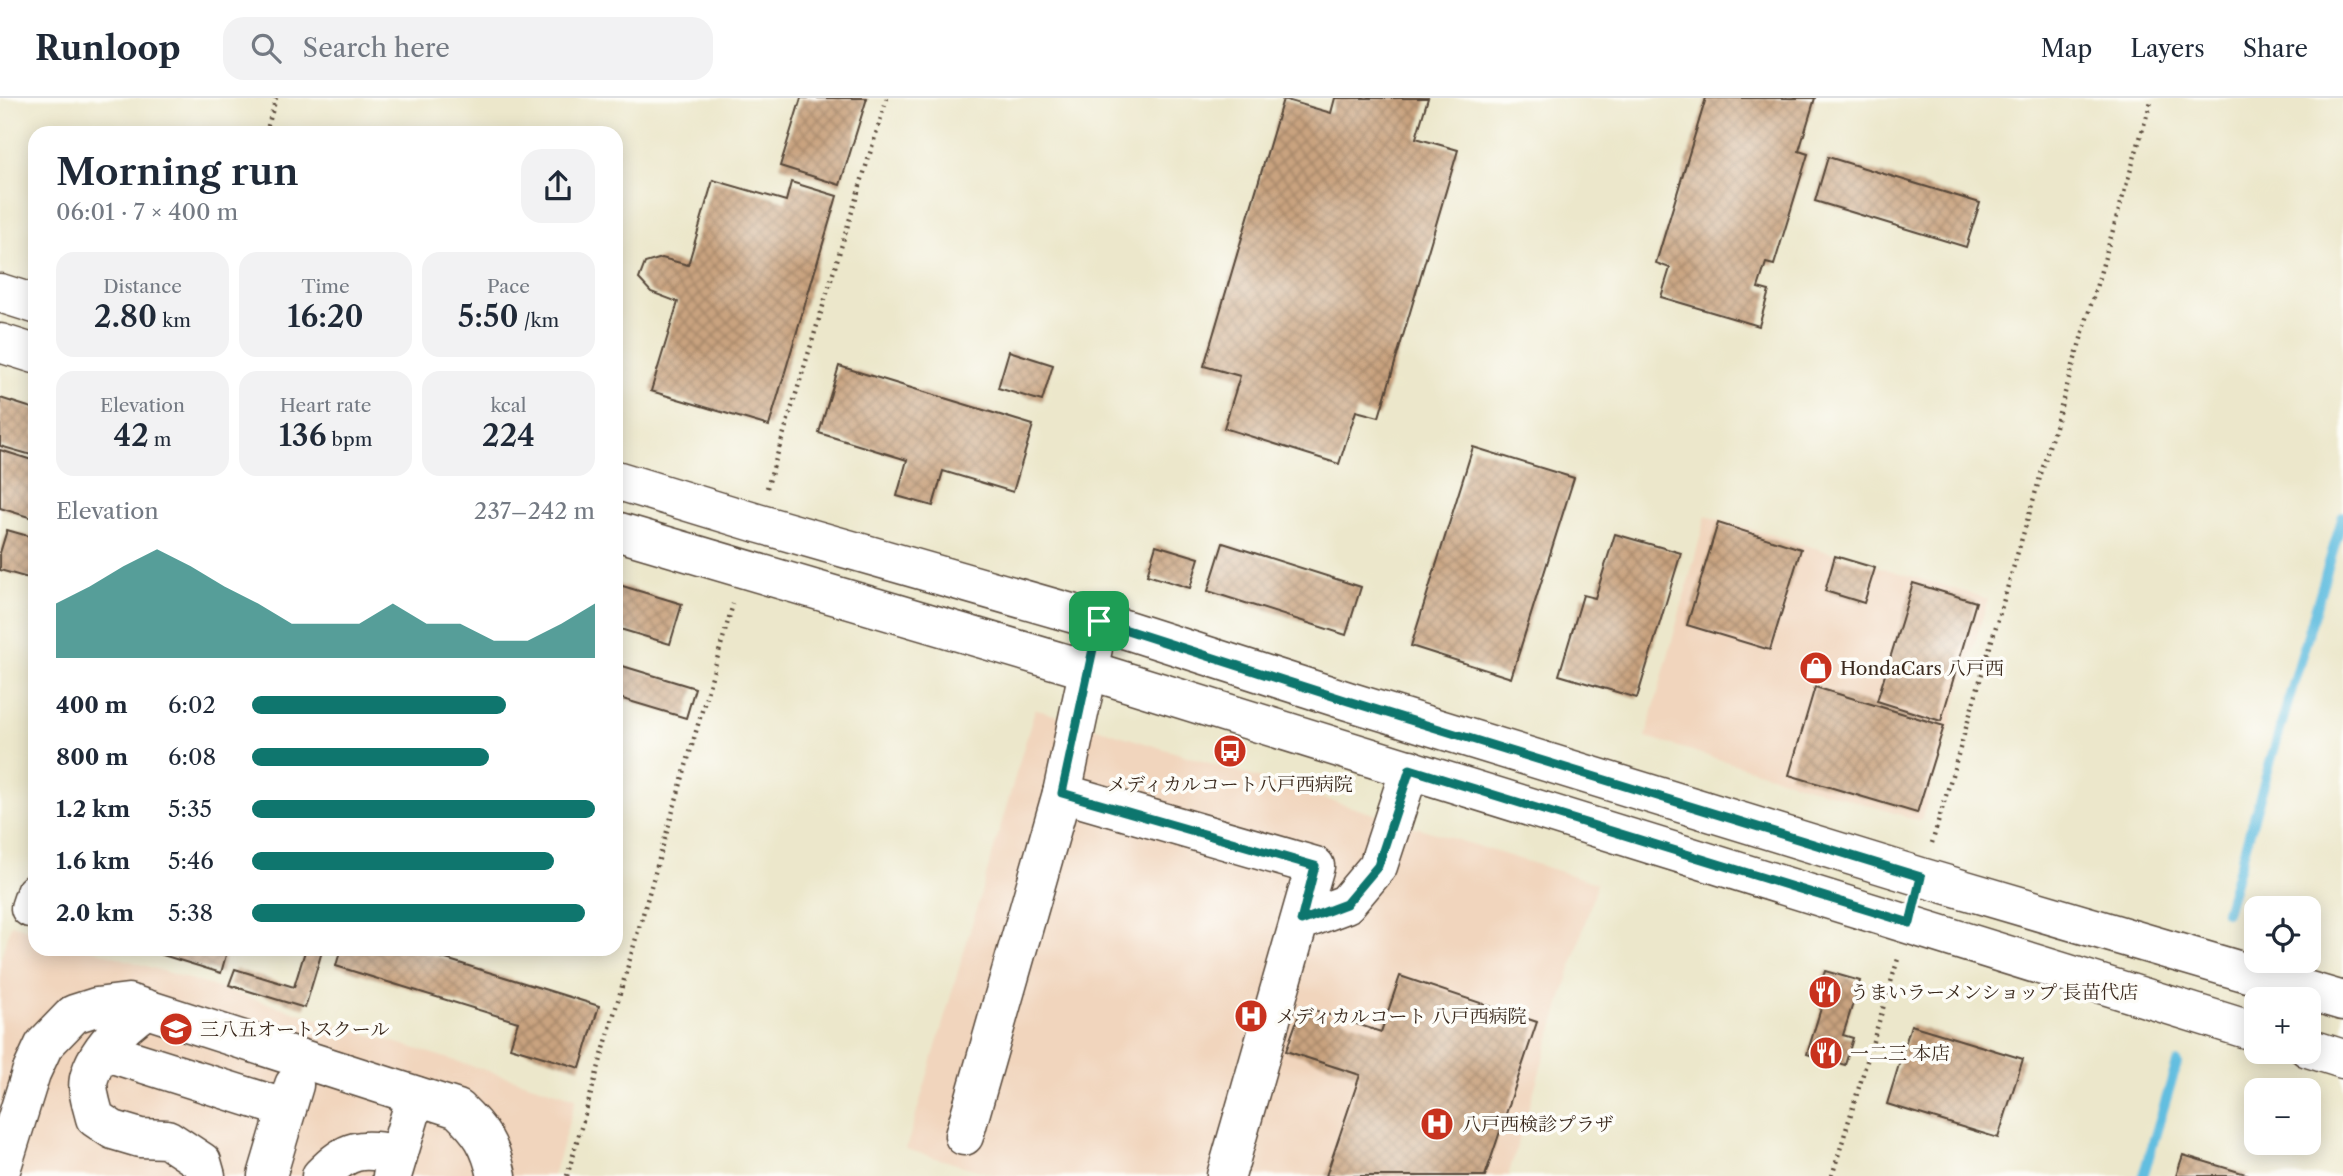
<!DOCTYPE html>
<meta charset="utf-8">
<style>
:root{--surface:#fff;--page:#f2f2f3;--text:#1f2937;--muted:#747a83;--line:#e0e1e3;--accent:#0f766e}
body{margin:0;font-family:"Libre Caslon Text","Noto Serif JP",serif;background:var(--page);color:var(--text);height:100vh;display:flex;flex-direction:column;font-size:26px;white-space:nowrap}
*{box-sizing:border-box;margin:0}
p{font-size:23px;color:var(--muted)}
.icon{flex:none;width:38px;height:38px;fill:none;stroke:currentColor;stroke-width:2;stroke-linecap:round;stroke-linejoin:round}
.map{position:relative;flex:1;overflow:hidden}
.details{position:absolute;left:28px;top:28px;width:595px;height:830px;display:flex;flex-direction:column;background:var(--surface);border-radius:21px;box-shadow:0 4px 18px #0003}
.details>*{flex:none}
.buttons{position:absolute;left:2244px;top:798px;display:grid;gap:14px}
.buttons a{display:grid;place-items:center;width:77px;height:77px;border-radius:14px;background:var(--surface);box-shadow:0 4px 18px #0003;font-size:35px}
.pin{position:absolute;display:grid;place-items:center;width:60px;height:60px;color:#fff;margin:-30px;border-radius:14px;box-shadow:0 4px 10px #0006}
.round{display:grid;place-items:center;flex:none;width:74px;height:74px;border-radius:21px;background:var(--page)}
.headline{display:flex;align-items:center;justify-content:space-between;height:119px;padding:0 28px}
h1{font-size:38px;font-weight:600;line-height:52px}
.figures{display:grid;grid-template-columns:repeat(3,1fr);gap:10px;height:119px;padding:7px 28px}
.figures div{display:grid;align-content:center;border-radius:18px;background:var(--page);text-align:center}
.figures b{font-size:30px;font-weight:600}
.figures small{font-size:19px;font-weight:400}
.figures p{font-size:19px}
.chart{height:196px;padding:14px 28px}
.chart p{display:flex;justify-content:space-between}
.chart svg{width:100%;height:126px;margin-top:7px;fill:var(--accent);opacity:.7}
ul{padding:0 28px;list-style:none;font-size:23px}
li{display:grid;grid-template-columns:112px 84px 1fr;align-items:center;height:52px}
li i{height:18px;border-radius:9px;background:var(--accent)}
header{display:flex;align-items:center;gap:42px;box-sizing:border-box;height:98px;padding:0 35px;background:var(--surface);border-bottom:2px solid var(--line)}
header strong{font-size:33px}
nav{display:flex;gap:38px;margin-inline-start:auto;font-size:24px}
.search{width:490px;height:63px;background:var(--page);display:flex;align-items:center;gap:18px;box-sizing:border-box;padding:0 24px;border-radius:21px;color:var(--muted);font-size:26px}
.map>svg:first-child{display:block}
.built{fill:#f1d5bd}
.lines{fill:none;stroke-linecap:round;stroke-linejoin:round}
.stream{stroke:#62bee0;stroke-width:10}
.building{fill:url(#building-cross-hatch)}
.minor-casing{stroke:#564638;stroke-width:41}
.path{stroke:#564638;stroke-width:4.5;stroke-dasharray:2 5;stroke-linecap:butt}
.minor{stroke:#fff;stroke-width:38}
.route-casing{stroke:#fff;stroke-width:14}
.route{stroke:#0f766e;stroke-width:9}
.labels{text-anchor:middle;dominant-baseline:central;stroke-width:7;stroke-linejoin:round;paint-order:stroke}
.poi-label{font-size:19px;fill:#3b2a1e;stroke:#fdfcf7;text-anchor:start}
</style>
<header>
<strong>Runloop</strong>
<div class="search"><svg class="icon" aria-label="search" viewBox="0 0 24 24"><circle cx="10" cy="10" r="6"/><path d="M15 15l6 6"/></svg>Search here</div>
<nav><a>Map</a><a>Layers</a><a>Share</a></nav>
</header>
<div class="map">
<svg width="2343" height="1078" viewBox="0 0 2343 1078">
<defs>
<pattern id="building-cross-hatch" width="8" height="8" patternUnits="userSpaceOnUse" patternTransform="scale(1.75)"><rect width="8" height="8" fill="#c9a37f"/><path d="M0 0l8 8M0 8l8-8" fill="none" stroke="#a48567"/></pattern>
</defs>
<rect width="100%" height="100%" fill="#fdfcf7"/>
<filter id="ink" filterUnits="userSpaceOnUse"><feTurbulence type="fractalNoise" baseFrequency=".0143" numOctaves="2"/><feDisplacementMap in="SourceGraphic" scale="14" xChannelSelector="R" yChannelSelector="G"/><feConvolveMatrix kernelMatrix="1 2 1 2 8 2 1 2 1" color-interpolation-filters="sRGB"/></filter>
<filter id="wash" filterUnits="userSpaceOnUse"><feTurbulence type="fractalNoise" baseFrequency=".00686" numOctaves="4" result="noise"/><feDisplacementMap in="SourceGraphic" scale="28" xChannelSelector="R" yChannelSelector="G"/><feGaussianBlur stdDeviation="1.57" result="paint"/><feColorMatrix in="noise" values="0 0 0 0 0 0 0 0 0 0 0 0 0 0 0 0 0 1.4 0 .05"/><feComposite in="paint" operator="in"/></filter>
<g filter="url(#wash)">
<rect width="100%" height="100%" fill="#ece7cb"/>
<g class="built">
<polygon points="1706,418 1988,501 1921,723 1646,639"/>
<polygon points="1035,611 1597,785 1508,1078 997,1078 906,1051"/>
<polygon points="11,826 35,833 35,850 91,851 576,1000 553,1078 0,1078 0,862"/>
</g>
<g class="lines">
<g class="stream">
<polyline points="2226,814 2343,418"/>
<polyline points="2143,1078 2177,965"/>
</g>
</g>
<g id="blocks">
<g class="building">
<polygon points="801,0 867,0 840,87 780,68"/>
<polygon points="1335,0 1428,0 1416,40 1458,52 1379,319 1356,313 1339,366 1224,330 1240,278 1204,268 1283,1 1331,15"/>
<polygon points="1706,0 1815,0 1799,53 1808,56 1774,167 1766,165 1758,190 1769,193 1759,228 1661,199 1670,170 1656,165"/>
<polygon points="1828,59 1980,105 1966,149 1815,103"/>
<polygon points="713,82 786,103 791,84 837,98 769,328 651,293 678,204 651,194 639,181 645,165 662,160 688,167"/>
<polygon points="1009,253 1053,267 1042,303 998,290"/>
<polygon points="839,268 1033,327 1013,394 943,373 933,408 897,398 907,362 819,335"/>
<polygon points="0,300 35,311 35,358 0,348"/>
<polygon points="1473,349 1574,380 1511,580 1411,548"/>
<polygon points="0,352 35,363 35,421 0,410"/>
<polygon points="1718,425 1801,451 1770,552 1687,527"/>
<polygon points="7,432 35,440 35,482 0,472 0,455"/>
<polygon points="1615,436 1681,455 1637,600 1559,577 1583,497 1595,500"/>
<polygon points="1223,445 1361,489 1346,537 1208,493"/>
<polygon points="1156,447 1199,460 1190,490 1147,477"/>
<polygon points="1835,458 1875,470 1864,505 1825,493"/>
<polygon points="1913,485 1976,504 1941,623 1877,603"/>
<polygon points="616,486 682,506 670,546 620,531 616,541"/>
<polygon points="616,566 695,590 686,620 616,599"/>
<polygon points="1815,589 1944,628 1917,715 1789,677"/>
<polygon points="140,850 228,850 221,875"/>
<polygon points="306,850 323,850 305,910 229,887 235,871 294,889"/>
<polygon points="341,850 410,850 599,908 580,970 510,949 518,924 336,868"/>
<polygon points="1825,873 1860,883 1843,937 1853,940 1845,967 1807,956 1822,907 1815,905"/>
<polygon points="1400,878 1537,924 1485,1078 1326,1078 1360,977 1286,953 1302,908 1381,934"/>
<polygon points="1911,927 2023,961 1998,1040 1887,1006"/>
<polygon points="2183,1057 2249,1077 2249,1078 2176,1078"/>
</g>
</g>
</g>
<g filter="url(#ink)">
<use href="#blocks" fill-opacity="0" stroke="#564638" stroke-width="2"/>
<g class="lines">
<defs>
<g id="minor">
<polyline points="0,195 35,206"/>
<polyline points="0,245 35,256"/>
<polyline points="616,382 757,425 1099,523 1348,603 1921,779 2343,903"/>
<polyline points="616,433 1088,572 2256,934"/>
<polyline points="1062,695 1315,768 1226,1078"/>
<polyline points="30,810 35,795"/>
<polyline points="1301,823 1346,806 1378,768 1410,671"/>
<path d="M146,911c-21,15 -48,39 -56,66 -5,13 2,30 5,43l18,12 27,8 27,1 35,23 4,14"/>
<polyline points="2308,950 2343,961"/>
<polyline points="103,953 287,1011"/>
<polyline points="964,1038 1062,695 1093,550"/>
<path d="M0,1075l31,-100 13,-28 30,-31 22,-7 32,-4 330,106c23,22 32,35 39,67"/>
<polyline points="267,1078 294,987"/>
<path d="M321,1078c27,-28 40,-29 77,-21"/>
<polyline points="392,1078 416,998"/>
</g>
</defs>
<use href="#minor" class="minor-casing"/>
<g class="path">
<polyline points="266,35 276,0"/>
<polyline points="767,390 887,0"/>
<polyline points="1932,745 2152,0"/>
<polyline points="567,1078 733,506"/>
<polyline points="1832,1078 1898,861"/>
</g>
<use href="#minor" class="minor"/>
</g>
</g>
<g class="lines" filter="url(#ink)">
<defs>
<polygon id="route" points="1099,523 1348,603 1921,779 1910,825 1410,671 1378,768 1346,806 1301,823 1315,768 1062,695"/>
</defs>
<use href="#route" class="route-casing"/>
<use href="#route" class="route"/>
</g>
<defs>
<symbol id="shop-disc" viewBox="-11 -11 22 22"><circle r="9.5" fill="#c8321e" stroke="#fdfcf7"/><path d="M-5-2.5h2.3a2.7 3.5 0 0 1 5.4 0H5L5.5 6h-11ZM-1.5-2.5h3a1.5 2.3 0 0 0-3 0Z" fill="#fff"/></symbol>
<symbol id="bus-disc" viewBox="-11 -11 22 22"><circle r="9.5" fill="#c8321e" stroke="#fdfcf7"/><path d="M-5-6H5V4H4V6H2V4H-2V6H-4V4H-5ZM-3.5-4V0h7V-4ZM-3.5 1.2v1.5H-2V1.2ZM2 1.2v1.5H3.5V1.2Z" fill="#fff"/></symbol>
<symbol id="restaurant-disc" viewBox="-11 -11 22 22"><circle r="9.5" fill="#c8321e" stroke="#fdfcf7"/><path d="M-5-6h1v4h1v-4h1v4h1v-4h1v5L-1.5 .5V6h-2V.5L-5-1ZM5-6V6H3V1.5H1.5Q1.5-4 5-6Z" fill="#fff"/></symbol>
<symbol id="hospital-disc" viewBox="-11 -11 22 22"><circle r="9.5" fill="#c8321e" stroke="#fdfcf7"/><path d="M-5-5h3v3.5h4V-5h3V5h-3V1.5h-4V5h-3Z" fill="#fff"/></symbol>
<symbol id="university-disc" viewBox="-11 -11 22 22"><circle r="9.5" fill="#c8321e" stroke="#fdfcf7"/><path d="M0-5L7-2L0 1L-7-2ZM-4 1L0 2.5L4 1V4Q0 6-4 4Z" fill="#fff"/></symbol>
</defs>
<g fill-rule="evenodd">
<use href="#shop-disc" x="1797" y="551" width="38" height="38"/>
<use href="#bus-disc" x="1211" y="634" width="38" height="38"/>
<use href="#restaurant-disc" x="1806" y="875" width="38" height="38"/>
<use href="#hospital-disc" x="1232" y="899" width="38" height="38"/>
<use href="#university-disc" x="157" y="912" width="38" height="38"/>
<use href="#restaurant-disc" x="1807" y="936" width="38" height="38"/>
<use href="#hospital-disc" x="1418" y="1007" width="38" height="38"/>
</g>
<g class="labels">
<g class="poi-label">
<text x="1840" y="570">HondaCars 八戸西</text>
<text x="1230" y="686" text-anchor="middle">メディカルコート八戸西病院</text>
<text x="1850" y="894">うまいラーメンショップ 長苗代店</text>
<text x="1276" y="918">メディカルコート 八戸西病院</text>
<text x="200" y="931">三八五オートスクール</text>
<text x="1850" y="955">一二三 本店</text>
<text x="1462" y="1026">八戸西検診プラザ</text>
</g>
</g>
</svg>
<div class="buttons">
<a><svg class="icon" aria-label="locate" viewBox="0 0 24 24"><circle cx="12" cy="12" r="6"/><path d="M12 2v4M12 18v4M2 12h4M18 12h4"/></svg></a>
<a>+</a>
<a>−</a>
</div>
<div class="pin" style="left:1099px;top:523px;background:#1e9e55"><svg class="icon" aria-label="arrive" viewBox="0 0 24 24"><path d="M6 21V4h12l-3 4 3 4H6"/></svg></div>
<section class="details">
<div class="headline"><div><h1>Morning run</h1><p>06:01 · 7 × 400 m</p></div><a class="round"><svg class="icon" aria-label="share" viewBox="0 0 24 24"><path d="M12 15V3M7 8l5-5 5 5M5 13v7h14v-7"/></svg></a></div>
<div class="figures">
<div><p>Distance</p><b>2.80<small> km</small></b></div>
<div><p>Time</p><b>16:20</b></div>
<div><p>Pace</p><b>5:50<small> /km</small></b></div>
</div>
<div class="figures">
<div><p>Elevation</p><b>42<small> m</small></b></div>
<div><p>Heart rate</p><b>136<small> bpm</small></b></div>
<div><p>kcal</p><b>224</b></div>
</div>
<div class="chart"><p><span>Elevation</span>237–242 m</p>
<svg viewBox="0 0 160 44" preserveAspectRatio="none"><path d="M0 44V25L10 19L20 12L30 6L40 12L50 19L60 25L70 32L80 32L90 32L100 25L110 32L120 32L130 38L140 38L150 32L160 25V44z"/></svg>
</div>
<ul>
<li><b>400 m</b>6:02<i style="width:74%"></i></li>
<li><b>800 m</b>6:08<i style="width:69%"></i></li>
<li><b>1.2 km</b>5:35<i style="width:100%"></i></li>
<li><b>1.6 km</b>5:46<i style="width:88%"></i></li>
<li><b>2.0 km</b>5:38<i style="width:97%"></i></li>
</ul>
</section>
</div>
